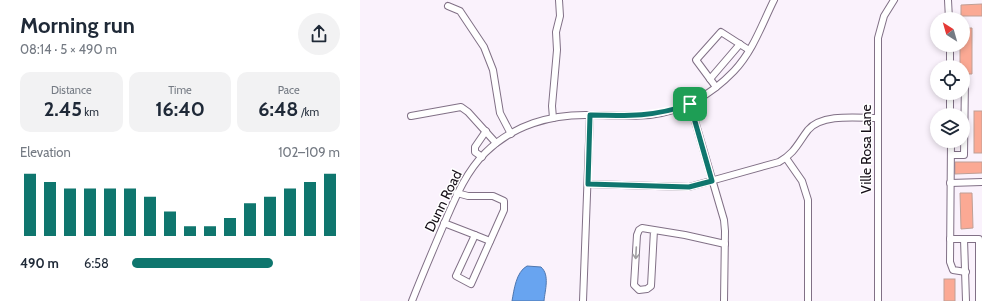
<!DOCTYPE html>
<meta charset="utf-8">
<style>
:root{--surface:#fff;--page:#f2f2f3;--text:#1f2937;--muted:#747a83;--accent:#0f766e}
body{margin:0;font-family:Cabin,sans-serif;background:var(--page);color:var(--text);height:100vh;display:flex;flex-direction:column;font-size:15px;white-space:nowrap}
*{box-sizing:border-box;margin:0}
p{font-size:13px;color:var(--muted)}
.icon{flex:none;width:22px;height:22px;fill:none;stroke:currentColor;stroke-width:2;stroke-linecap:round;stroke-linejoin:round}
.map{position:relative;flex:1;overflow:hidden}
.sheet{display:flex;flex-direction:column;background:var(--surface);width:360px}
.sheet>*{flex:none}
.needle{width:26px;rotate:323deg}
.fabs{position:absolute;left:570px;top:12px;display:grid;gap:8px}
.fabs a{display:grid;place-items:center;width:40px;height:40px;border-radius:50%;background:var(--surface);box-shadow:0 2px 6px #0003;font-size:20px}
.pin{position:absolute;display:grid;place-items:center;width:34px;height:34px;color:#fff;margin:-17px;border-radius:8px;box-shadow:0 2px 6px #0006}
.round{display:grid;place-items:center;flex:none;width:42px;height:42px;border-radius:21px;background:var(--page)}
.headline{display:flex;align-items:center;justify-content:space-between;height:68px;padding:0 20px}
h1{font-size:22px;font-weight:700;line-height:30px}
.metrics{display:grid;grid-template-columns:repeat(3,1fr);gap:6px;height:68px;padding:4px 20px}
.metrics div{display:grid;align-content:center;border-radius:10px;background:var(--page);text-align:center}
.metrics b{font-size:20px;font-weight:700}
.metrics small{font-size:11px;font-weight:400}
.metrics p{font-size:11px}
.chart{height:112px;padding:8px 20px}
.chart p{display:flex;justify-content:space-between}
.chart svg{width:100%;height:72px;margin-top:4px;stroke:var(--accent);stroke-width:6}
ul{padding:0 20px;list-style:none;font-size:13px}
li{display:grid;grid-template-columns:64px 48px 1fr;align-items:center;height:30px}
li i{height:10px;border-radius:5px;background:var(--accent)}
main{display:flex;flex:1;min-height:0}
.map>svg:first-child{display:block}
.water{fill:#68a4f0;stroke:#4f77af}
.building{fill:#fba994;stroke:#bf9f96}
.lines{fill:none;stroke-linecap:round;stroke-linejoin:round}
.minor-casing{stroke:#817086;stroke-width:8}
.minor{stroke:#fff;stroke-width:6}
.oneway{stroke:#a19fa2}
.route-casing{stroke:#fff;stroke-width:8}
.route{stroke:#0f766e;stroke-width:5}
.labels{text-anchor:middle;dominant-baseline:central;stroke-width:3;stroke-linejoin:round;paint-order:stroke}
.street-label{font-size:14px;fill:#150e17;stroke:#fff}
</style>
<main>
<section class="sheet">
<div class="headline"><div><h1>Morning run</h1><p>08:14 · 5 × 490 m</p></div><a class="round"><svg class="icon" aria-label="share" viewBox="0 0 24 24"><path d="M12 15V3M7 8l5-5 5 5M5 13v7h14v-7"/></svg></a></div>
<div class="metrics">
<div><p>Distance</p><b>2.45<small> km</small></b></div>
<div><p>Time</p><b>16:40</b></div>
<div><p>Pace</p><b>6:48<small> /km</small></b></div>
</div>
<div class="chart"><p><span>Elevation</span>102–109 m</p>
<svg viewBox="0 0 160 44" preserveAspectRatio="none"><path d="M5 44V6M15 44V11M25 44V15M35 44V15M45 44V15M55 44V15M65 44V20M75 44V29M85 44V38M95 44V38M105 44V33M115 44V24M125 44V20M135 44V15M145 44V11M155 44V6"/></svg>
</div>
<ul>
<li><b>490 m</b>6:58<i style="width:68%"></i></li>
</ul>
</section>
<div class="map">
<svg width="622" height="301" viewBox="0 0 622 301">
<rect width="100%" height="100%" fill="#faf2fc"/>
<path class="water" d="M167,266l14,1c9,8 4,23 3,34h-32c2,-11 4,-29 15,-35z"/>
<g class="building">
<polygon points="622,4 622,16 601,16 601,5"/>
<polygon points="603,28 612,28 612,74 603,74 603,67 600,67 600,45 603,45"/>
<rect x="614" y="111" width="8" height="42"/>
<polygon points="595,162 622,162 622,173 595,174"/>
<polygon points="600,193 612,193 613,228 601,229"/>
<rect x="584" y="279" width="11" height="22"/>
</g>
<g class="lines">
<defs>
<g id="minor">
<polyline points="588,0 589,19"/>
<polyline points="88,6 100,11 124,47 133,70 140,113 151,134"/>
<polyline points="590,45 590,67"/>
<polyline points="350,79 380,44"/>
<polyline points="356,87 336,60 361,32 389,50"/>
<polyline points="590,93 590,115"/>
<polyline points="330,104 364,220 365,231 364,301"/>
<polyline points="51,116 101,107 108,112 136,143"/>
<polyline points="193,118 192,106 197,50 196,32 200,16 199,0"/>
<polyline points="591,141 590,262 593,270 606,272"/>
<polyline points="591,155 604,155 605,78 603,78"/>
<polyline points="122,157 115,152 115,147 126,131"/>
<polyline points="426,158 442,181 448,200 448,301"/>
<polyline points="590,183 622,182"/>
<path d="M228,184l101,3 90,-25c16,-9 19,-19 29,-32 14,-17 51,-12 70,-12"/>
<polyline points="84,223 115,235 96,276 111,284 144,210 144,201 133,196 108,196 97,193"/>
<polyline points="294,230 291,286 287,289 279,290 274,285 277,235 279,230 282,228 325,235 365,244"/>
<polyline points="115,235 130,241"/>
<polyline points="590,239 619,239 619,301"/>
<polyline points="604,239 606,301"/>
<path d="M52,301c11,-28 23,-56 35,-84 10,-23 20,-46 38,-64 28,-28 66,-39 105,-38 20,0 40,2 60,0 33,-4 61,-20 84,-44 19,-20 28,-47 40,-71"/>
<polyline points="223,301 230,115"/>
<polyline points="518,301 518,38 524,16 534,0"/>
</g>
</defs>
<use href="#minor" class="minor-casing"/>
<use href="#minor" class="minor"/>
</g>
<defs><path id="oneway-shaft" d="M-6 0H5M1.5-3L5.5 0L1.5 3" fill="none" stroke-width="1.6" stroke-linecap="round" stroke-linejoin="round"/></defs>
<use class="oneway" href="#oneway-shaft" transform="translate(276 253) rotate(93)"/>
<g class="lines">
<defs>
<path id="route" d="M330,104l22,77 -23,6 -101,-3 2,-69c37,1 65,2 100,-11z"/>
</defs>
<use href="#route" class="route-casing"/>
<use href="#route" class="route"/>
</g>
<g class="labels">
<g class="street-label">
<text transform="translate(506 149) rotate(-90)">Ville Rosa Lane</text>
<text transform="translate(83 201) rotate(-64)">Dunn Road</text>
</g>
</g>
</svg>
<div class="fabs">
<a><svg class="needle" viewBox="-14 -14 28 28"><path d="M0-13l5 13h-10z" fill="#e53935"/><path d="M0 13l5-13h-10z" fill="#747a83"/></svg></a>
<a><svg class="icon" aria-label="locate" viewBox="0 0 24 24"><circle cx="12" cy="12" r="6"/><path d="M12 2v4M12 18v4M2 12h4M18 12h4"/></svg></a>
<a><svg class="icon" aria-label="layers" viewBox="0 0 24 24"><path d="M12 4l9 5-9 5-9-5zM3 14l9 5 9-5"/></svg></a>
</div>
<div class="pin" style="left:330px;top:104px;background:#1e9e55"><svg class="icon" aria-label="arrive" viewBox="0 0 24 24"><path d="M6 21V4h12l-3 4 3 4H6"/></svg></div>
</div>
</main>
